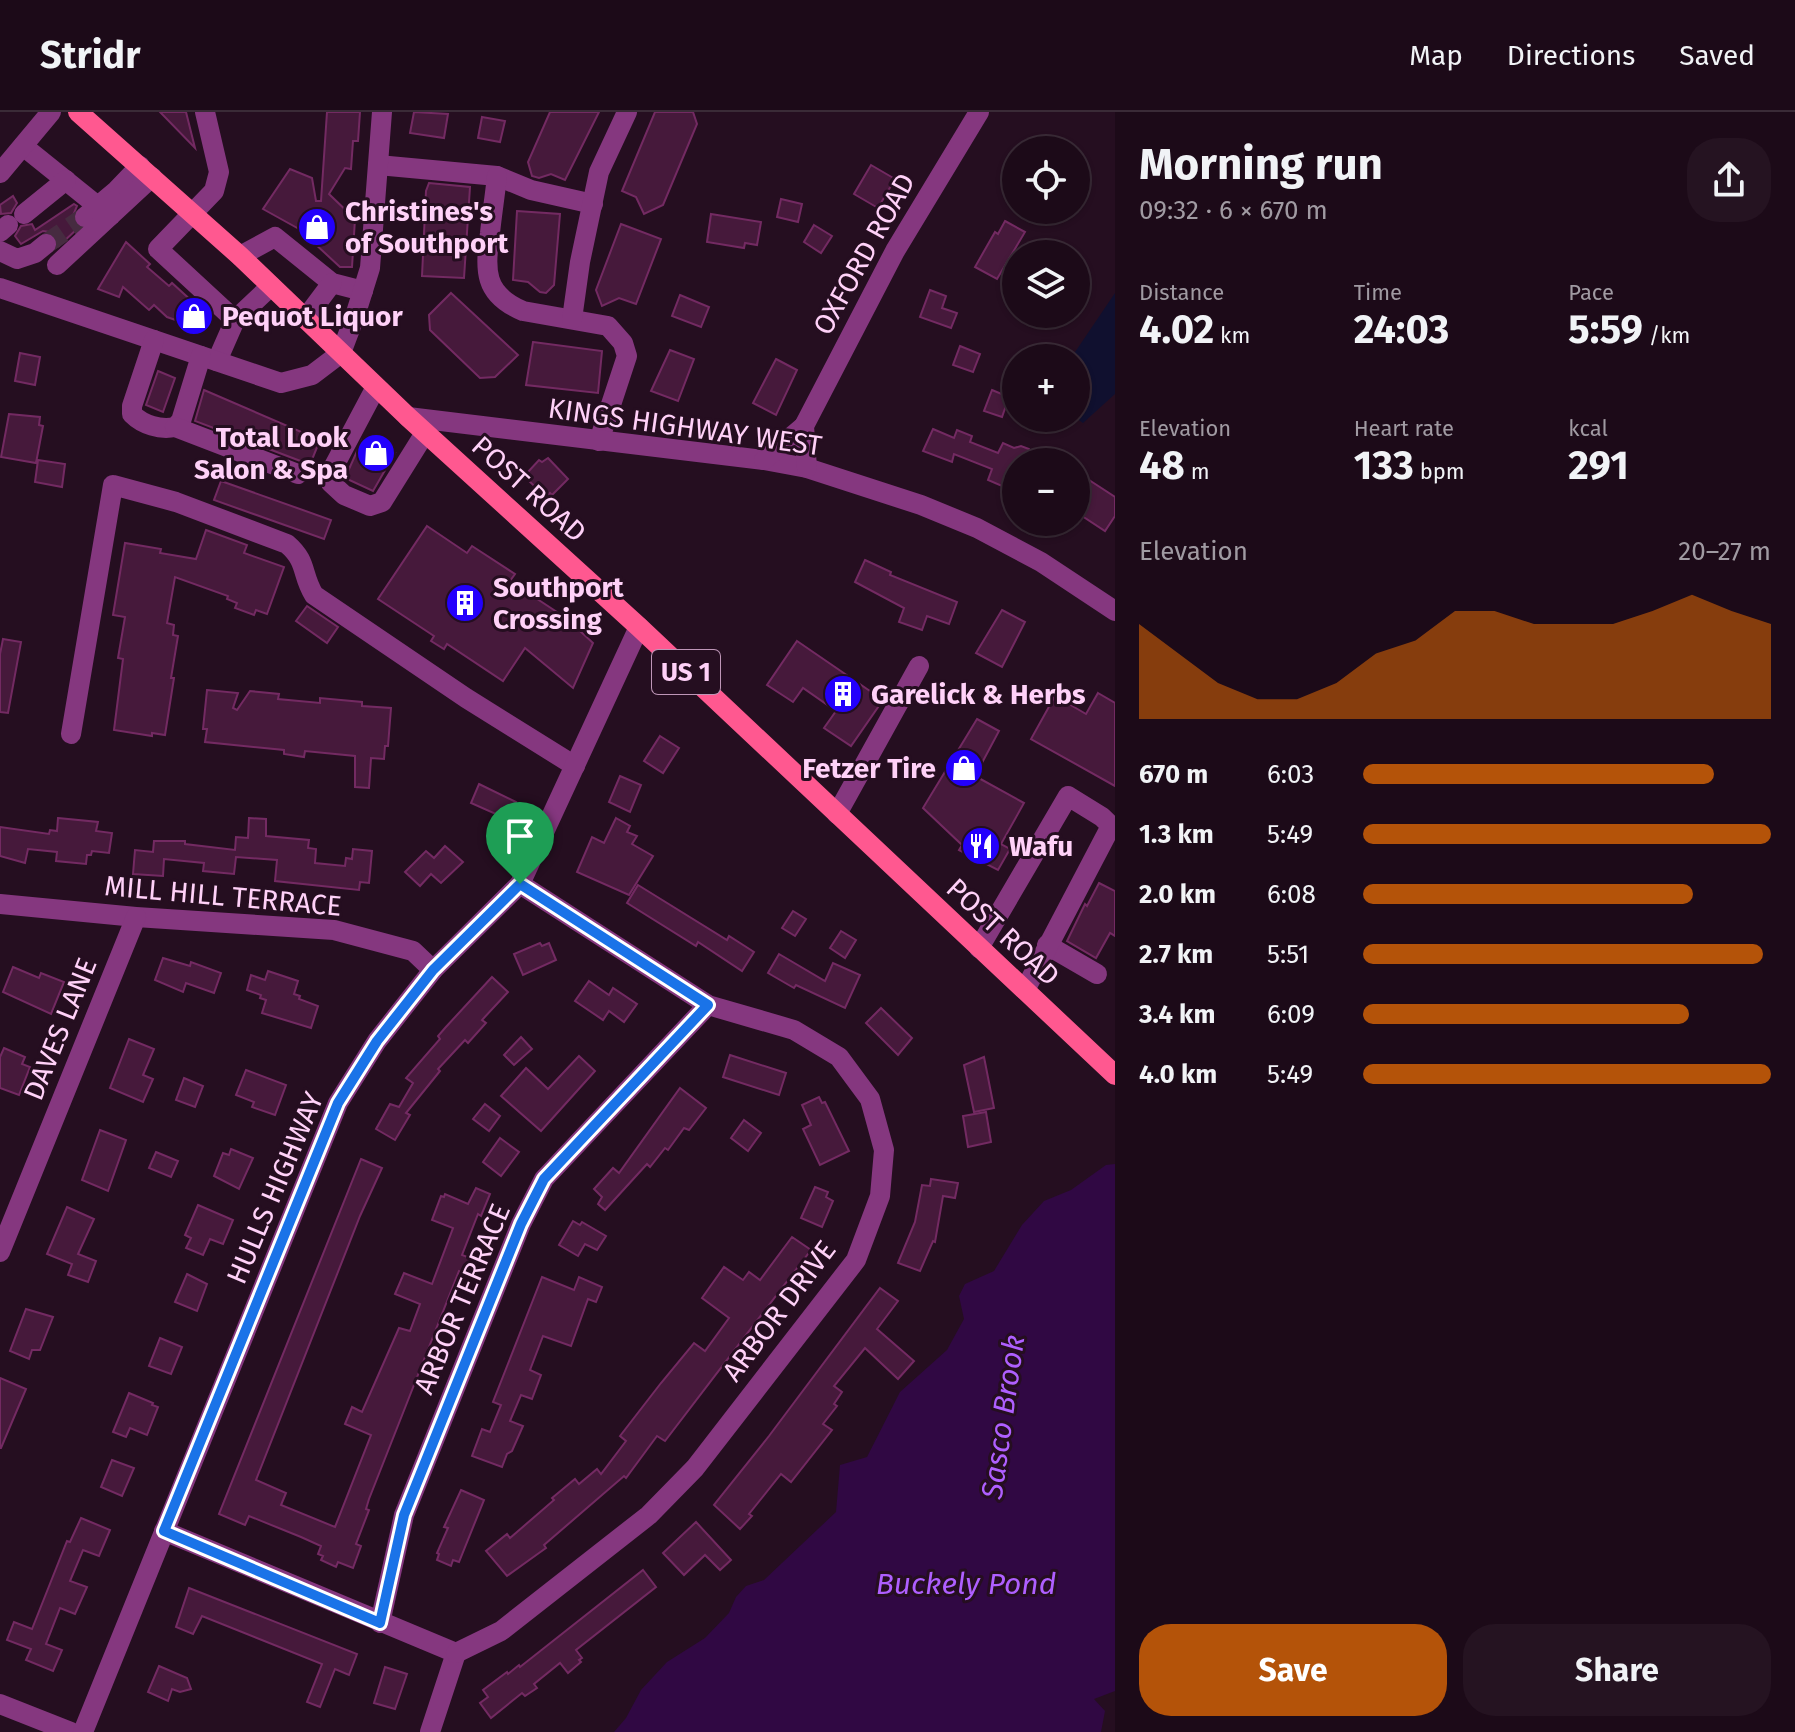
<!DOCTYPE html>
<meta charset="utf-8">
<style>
:root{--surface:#1c0a18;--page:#251321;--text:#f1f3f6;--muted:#a09aa2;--line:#3a2b37;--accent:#b45309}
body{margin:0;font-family:"Fira Sans",sans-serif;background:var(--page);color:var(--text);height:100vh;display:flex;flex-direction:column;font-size:30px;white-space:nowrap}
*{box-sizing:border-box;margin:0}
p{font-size:26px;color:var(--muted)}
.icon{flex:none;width:44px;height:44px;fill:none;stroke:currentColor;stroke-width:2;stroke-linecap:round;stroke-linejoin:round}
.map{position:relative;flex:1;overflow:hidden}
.sheet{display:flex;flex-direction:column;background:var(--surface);width:680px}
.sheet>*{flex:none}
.controls{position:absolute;left:1002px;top:24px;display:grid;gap:16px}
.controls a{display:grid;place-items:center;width:88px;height:88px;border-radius:50%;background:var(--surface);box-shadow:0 2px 6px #0004,0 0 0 2px var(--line);font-size:40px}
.pin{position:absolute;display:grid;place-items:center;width:68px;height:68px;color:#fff;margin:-82px -34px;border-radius:50% 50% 50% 0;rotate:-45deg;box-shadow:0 0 8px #0007}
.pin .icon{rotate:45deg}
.round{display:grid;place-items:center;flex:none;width:84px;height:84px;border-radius:32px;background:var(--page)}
.head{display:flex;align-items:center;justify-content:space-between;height:136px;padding:0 24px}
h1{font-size:44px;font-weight:700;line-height:60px}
.metrics{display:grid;grid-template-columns:repeat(3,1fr);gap:12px;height:136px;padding:8px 24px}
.metrics div{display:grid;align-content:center}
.metrics b{font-size:40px;font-weight:700}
.metrics small{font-size:22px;font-weight:400}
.metrics p{font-size:22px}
.chart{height:224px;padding:16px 24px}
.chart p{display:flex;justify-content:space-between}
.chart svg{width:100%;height:144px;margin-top:8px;fill:var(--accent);opacity:.7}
.button{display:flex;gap:16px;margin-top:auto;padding:16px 24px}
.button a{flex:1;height:92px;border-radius:32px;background:var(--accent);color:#fff;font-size:32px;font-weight:700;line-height:92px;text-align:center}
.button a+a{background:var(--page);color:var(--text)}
ul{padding:0 24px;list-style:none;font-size:26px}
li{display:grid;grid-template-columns:128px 96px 1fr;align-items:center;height:60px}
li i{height:20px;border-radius:10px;background:var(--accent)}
header{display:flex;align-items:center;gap:48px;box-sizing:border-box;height:112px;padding:0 40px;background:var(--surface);border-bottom:2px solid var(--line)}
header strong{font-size:38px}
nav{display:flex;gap:44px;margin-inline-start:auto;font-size:28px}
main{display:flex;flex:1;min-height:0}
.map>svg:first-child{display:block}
.green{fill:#10102f}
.water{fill:#300843}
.building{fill:#46193b;stroke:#732a62;stroke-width:2}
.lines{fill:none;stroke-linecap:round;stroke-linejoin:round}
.minor-tunnel{stroke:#462b40;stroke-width:20;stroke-dasharray:20 10;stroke-linecap:butt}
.minor{stroke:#85377f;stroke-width:20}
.major{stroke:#ff5890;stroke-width:20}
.route-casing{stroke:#fff;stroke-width:16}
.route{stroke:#1a73e8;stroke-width:10}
.labels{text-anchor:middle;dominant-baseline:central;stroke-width:6;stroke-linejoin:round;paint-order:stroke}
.shield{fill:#250e20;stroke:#be96b7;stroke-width:2}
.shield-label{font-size:26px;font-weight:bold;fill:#ffd1f8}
.poi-label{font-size:28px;font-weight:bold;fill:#ffd1f8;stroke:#250e20;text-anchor:start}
.street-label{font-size:28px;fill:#ffd1f8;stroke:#250e20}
.water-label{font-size:30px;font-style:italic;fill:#af5fff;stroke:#250e20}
</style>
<header>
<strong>Stridr</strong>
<nav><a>Map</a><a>Directions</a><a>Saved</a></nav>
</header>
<main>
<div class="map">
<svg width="1115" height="1620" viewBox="0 0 1115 1620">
<rect width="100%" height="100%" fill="#250e20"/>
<polygon class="green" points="1115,181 1115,282 1083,311 1076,306 1076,246 1071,246"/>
<polygon class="water" points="1115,1052 1115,1579 1094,1587 1105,1599 1101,1620 614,1620 626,1606 641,1578 667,1550 705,1526 729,1501 736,1485 746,1474 764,1468 836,1400 840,1353 867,1345 900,1280 947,1238 964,1207 959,1184 965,1172 994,1159 1022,1113 1044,1089 1071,1078 1106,1053"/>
<g class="building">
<polygon points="160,0 186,0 195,36"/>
<polygon points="327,0 360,0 358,29 353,29 351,57 345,56 329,82 355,107 352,155 340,155 299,117 263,97 290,57 312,66 316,89 321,89"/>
<polygon points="414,0 448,2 444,26 410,21"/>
<polygon points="550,0 599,0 565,68 551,62 539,66 532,64 528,50"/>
<polygon points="655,0 693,0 697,12 663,93 644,102 636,85 622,79"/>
<polygon points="482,5 505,9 500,30 478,26"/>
<polygon points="871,53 895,67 878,96 854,82"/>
<polygon points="429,71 470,75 464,166 422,164 426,79"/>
<polygon points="13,84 17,91 11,101 1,102 0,93"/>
<polygon points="781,87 802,92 798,110 777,105"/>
<polygon points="74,92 77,94 72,106 78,116 59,134 56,124 50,120 43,119 21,132 15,124 21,114 32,112 35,118"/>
<polygon points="517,99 560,102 554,173 546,181 540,180 528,170 513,168"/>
<polygon points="711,102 761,110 757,133 745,131 744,136 707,130"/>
<polygon points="1005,109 1025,120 997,167 975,155 995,120 998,122"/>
<polygon points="621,112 661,127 636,192 619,186 602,194 596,178"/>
<polygon points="814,113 832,124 821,141 804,130"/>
<polygon points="126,130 150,152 147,155 169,174 172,171 205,201 193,214 167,205 154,193 149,198 123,175 119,185 98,177"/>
<polygon points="930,178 946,184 942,196 957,201 951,216 920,205"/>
<polygon points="451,181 518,243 495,265 480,266 430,218 429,203"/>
<polygon points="680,183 709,195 701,215 672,204"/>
<polygon points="533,230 602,239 598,281 526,273"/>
<polygon points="960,234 980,242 973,260 953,253"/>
<polygon points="670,238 694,247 678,289 651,279"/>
<polygon points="20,241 40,245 35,273 15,269"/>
<polygon points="776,247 797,258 776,303 753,291"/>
<polygon points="158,259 175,266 163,300 146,293"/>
<polygon points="204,278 320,328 309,355 303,350 195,309"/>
<polygon points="992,278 1009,285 1002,305 984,299"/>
<polygon points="9,302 40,305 39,313 43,314 36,351 1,345"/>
<polygon points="933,317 954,326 957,318 972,324 970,330 998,341 1003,331 1014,336 1021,334 1029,337 1032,344 1046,350 1016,350 1016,380 988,368 992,357 954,342 952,350 923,339"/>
<polygon points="362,328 395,341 373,379 345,366"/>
<polygon points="548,346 568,367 552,383 550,381 546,385 529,369 530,364 527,361 539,348 542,350"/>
<polygon points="38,348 65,352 62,375 35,370"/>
<polygon points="1086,366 1115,385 1115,404 1105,419 1076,400 1076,380"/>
<polygon points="221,369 331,408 324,427 214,388"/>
<polygon points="427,414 467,441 472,434 515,462 510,469 566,506 593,531 573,576 525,536 503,569 447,532 444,537 431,529 434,524 378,487"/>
<polygon points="206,418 247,433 244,441 284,455 267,502 256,498 254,503 235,496 237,491 227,487 228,484 175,465 167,511 174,513 173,523 178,524 171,566 174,566 165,623 152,621 152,624 114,618 123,547 118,546 125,505 113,503 125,431 161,437 160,441 196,447"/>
<polygon points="865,448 891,460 890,463 957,490 949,512 927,504 922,518 899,510 904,496 855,470"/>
<polygon points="307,494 338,515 327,531 296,509"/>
<polygon points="1002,498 1025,510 1002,555 976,541"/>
<polygon points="3,527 21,530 8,601 0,600 0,542"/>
<polygon points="797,529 883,588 851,634 824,616 836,599 803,576 793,590 767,573"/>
<polygon points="207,578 238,581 233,596 237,598 250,579 279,582 278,587 320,591 320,586 362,590 362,594 391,596 388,634 385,634 384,647 371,646 369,676 355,675 355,644 305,639 304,645 284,642 284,638 205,630 207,617 203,617"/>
<polygon points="1098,581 1115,591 1115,674 1031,627 1055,584 1086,602"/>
<polygon points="977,607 999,619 975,664 1024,691 1001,732 1010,737 998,758 959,738 962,733 923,696"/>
<polygon points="660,624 679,636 663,661 644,649"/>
<polygon points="620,664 641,673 630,700 609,690"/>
<polygon points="479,672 516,690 507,707 471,691"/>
<polygon points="58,706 98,710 96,719 112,721 109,741 92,739 91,743 87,743 86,752 56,749 57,740 28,737 25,751 0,744 0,715 49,722 50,718 57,719"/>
<polygon points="249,706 266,707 266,724 309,728 308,736 316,737 315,751 345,754 346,746 352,747 353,737 372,739 369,771 360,770 359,778 275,769 277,748 236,745 234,762 203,759 204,751 164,747 163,764 133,762 135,738 153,740 154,729 185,729 185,732 235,738 236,725 248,726"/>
<polygon points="616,706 630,714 627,720 637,724 632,732 653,744 629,783 577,760 592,725 604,731"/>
<polygon points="445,734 463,750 441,771 431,762 420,774 405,760 426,739 434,746"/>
<polygon points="1099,771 1115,779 1115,824 1110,821 1096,846 1067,829 1085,792 1087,794"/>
<polygon points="638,773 727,828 729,824 754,840 742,859 698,830 696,834 627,791"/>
<polygon points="793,799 806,807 795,824 782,816"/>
<polygon points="841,819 856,828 845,846 830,836"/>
<polygon points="540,831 542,834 549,831 556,848 523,863 514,842"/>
<polygon points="779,842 825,869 833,851 860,863 845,896 796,873 794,876 768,861"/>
<polygon points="163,846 190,854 191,850 221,861 214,881 186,871 183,880 155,868"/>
<polygon points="13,855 39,866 41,861 64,870 51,902 3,880"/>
<polygon points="268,859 298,869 294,882 300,884 299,887 318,894 311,916 262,901 266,888 260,886 261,883 247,878 251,863 265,868"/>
<polygon points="492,865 508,880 482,908 486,911 468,931 465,928 438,957 440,959 406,1001 410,1003 395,1028 376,1017 390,992 399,995 413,971 406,966 440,927 438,924 445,916"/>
<polygon points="589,869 609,883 613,876 637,892 624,910 609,899 603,908 575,889"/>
<polygon points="881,896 912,926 898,943 866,911"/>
<polygon points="521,925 532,937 514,953 504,943"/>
<polygon points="129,927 154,937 143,963 153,967 143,990 110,976"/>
<polygon points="4,936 25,945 22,952 30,955 19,983 0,976 0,945"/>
<polygon points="730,943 786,961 779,983 723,965"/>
<polygon points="579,944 595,959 541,1019 501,984 526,956 548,977"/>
<polygon points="984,945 994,996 974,1000 964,953"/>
<polygon points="246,958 286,973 275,1003 252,995 254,990 236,983"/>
<polygon points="184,966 203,974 195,995 176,988"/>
<polygon points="680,976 706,996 689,1018 684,1016 668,1038 665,1036 650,1055 647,1052 605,1098 598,1092 602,1085 594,1077 613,1056 619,1061"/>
<polygon points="819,985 822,991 825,990 849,1039 820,1053 803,1017 811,1013 802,993"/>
<polygon points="485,992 500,1004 489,1019 473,1007"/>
<polygon points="986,1000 991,1030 968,1035 963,1004"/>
<polygon points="744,1008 761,1021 748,1039 731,1026"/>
<polygon points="100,1018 126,1028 108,1079 82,1068"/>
<polygon points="500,1026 519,1040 501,1064 483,1050"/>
<polygon points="231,1037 253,1046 239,1077 214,1064 223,1041 229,1043"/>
<polygon points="156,1040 178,1049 171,1065 149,1056"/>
<polygon points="361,1047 382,1056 360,1104 256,1368 286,1381 281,1393 335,1415 371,1323 345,1312 352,1295 362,1300 399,1216 410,1219 420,1192 395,1182 404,1161 432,1172 453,1116 432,1108 441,1084 444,1085 445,1082 468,1092 476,1076 490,1082 481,1104 478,1102 462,1143 470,1146 464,1161 459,1159 369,1387 366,1397 369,1398 356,1432 361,1434 353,1456 338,1450 336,1455 321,1448 323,1444 318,1442 321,1434 301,1425 249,1404 245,1413 219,1402"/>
<polygon points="931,1067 958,1071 955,1086 943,1084 935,1130 933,1129 920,1159 898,1151 915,1110 922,1073 930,1074"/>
<polygon points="815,1075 828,1080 826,1085 833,1089 822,1115 801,1106"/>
<polygon points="198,1093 233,1108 223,1132 210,1127 203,1143 186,1136 191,1126 185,1123"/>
<polygon points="67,1095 94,1107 78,1142 96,1149 88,1170 68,1163 72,1152 47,1142"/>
<polygon points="573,1109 580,1113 582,1110 606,1124 597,1138 585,1132 578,1144 559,1133"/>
<polygon points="792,1125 811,1138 665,1329 657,1324 626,1366 624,1364 544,1433 546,1436 539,1441 507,1464 486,1439 507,1422 510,1426 554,1388 552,1386 575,1367 579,1372 597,1357 601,1362 626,1329 620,1324 661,1271 694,1231 705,1239 729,1206 702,1186 724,1155 743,1168 749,1160 760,1168"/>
<polygon points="187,1162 207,1172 197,1199 175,1190"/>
<polygon points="542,1165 574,1178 579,1165 602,1175 596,1190 588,1187 571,1234 543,1224 530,1258 541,1263 532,1287 521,1283 510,1309 523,1314 512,1339 507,1342 502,1355 472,1344 482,1317 490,1320 501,1293 493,1290"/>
<polygon points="880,1176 898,1189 877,1217 914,1249 898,1267 865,1236 834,1274 842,1280 834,1292 837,1294 823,1312 832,1318 791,1370 781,1362 749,1402 752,1404 740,1417 714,1393 769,1324"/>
<polygon points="26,1197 53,1205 40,1238 32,1238 29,1247 10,1239"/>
<polygon points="160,1226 182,1235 171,1262 149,1254"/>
<polygon points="0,1266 26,1277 1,1336 0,1336"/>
<polygon points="129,1281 153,1291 152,1293 158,1295 147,1323 130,1316 126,1325 113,1320"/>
<polygon points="112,1348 134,1356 122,1384 101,1375"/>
<polygon points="461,1378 484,1388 459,1450 453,1448 451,1454 437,1448 439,1442 437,1441 448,1416 444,1415"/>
<polygon points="81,1406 110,1418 99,1444 83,1438 70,1469 87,1475 75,1502 60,1496 46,1532 62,1538 53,1559 26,1548 31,1537 7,1528 14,1510 32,1517 67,1429 70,1430"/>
<polygon points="696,1410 731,1448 720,1458 705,1443 684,1463 663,1441"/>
<polygon points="643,1458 656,1475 576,1538 582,1546 579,1548 581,1550 568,1561 560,1551 534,1572 537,1576 525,1584 522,1581 491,1606 480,1591 488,1585 483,1578 507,1560 508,1562 519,1553 520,1555"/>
<polygon points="189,1476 357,1542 349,1563 335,1557 320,1595 307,1590 322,1552 202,1504 193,1522 176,1515"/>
<polygon points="159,1554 187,1566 191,1577 180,1580 172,1577 168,1589 148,1580"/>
<polygon points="385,1555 407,1562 395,1597 374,1591"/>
</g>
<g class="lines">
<polyline class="minor-tunnel" points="46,132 85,105"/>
<g class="minor">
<polyline points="205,0 219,60 214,79 158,137 235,208 217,249"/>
<polyline points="23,34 110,104"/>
<polyline points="378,53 497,64 531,78 593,92"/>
<polyline points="0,61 51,0"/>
<path d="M497,64c-2,19 -5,38 -7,57 -5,37 -7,61 33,78l85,15 15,17 4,13 -28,85"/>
<polyline points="24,102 66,68"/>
<polyline points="85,105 116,79 140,54"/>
<polyline points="0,120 8,113"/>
<polyline points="0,139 17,147 35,141 46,132"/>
<polyline points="240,144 275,125 332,171 363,179"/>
<polyline points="57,153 152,65"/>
<polyline points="0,176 281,271 312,263 341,241 355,204 370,156 382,0"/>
<polyline points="305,207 332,171"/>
<polyline points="572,207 580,150 599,60 627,0"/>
<polyline points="235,208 271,174"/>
<path d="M154,228l-22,66v8c11,11 28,16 43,13l6,-6 20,-65"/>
<polyline points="376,275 333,356 331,371 344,383 370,394 382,390 425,321"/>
<polyline points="408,305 764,348 807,356 921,393 977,416 1041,450 1115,499"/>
<polyline points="175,315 298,362"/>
<polyline points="764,348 804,314"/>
<polyline points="807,356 804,314 895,139 979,0"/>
<path d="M71,622l42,-249 63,17 111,42c21,18 14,30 27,51l152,103 109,68"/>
<polyline points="837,702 919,554"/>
<polyline points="0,792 136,805 334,818 413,839 433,858"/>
<polyline points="1047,833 1097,862"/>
<polyline points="979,836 1068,684 1102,705 1111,714 1025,878"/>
<polyline points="0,1140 136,805"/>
<polyline points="164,1419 456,1541 430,1620"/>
<polyline points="380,1511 404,1403 521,1112 544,1067 708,893"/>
<polyline points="456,1541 501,1519 649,1403 695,1356 856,1148 880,1084 884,1038 870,987 839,945 794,918 708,893 520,772"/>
<polyline points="0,1592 71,1620"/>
<polyline points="83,1620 338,991 377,929 433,858 520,772 639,515"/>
</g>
<polyline class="major" points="78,0 240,144 408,305 639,515 1115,963"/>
</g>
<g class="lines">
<defs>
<polygon id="route" points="520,772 708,893 544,1067 521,1112 404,1403 380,1511 164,1419 338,991 377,929 433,858"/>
</defs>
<use href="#route" class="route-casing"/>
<use href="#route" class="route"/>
</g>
<defs>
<symbol id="shop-disc" viewBox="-11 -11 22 22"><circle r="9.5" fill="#2300fc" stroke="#250e20"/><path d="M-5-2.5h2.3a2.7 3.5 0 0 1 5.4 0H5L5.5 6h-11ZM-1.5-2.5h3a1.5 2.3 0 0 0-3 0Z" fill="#fff"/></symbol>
<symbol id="building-disc" viewBox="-11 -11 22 22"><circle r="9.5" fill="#2300fc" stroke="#250e20"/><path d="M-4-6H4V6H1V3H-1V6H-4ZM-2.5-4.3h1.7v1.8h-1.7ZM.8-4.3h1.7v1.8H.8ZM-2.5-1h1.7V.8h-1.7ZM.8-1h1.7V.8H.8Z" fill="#fff"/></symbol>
<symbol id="restaurant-disc" viewBox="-11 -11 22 22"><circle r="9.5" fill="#2300fc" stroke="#250e20"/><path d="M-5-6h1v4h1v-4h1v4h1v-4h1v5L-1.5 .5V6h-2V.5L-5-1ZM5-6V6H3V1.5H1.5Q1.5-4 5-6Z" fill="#fff"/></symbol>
</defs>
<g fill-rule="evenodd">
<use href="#shop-disc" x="295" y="93" width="44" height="44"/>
<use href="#shop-disc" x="172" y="182" width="44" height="44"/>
<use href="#shop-disc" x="354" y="319" width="44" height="44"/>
<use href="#building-disc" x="443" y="469" width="44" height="44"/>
<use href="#building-disc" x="821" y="560" width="44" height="44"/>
<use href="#shop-disc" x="942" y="634" width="44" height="44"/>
<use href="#restaurant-disc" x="959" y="712" width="44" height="44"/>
</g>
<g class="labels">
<rect class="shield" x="652" y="538" width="68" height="44" rx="6"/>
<g class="shield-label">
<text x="686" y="560">US 1</text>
</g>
<g class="poi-label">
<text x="345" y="99">Christines's<tspan x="345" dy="32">of Southport</tspan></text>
<text x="222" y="204">Pequot Liquor</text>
<text x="348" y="325" text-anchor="end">Total Look<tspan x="348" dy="32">Salon &amp; Spa</tspan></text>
<text x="493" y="475">Southport<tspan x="493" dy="32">Crossing</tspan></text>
<text x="871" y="582">Garelick &amp; Herbs</text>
<text x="936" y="656" text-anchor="end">Fetzer Tire</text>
<text x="1009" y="734">Wafu</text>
</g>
<g class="street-label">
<text transform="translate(864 142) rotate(-61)">OXFORD ROAD</text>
<text transform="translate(685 315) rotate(8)">KINGS HIGHWAY WEST</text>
<text transform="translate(529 377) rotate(42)">POST ROAD</text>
<text transform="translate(223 784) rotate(5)">MILL HILL TERRACE</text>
<text transform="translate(1003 820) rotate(43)">POST ROAD</text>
<text transform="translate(60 917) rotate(-68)">DAVES LANE</text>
<text transform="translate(275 1076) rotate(-67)">HULLS HIGHWAY</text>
<text transform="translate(462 1187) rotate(-67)">ARBOR TERRACE</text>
<text transform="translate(779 1199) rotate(-53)">ARBOR DRIVE</text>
</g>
<g class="water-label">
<text transform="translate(1003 1305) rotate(-82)">Sasco Brook</text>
<text x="966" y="1472">Buckely Pond</text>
</g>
</g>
</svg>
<div class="controls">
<a><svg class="icon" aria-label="locate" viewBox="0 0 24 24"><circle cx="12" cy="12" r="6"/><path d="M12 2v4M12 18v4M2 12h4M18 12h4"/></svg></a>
<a><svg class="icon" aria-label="layers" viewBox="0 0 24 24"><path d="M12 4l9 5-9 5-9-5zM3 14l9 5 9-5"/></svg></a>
<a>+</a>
<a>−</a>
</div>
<div class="pin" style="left:520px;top:772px;background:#1e9e55"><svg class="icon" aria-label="arrive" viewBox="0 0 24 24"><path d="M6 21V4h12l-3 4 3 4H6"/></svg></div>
</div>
<section class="sheet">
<div class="head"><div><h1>Morning run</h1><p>09:32 · 6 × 670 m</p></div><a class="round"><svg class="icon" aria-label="share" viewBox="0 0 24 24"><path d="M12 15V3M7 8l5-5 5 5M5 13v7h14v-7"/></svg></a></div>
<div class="metrics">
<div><p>Distance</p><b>4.02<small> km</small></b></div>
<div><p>Time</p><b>24:03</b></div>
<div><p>Pace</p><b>5:59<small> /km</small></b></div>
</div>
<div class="metrics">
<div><p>Elevation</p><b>48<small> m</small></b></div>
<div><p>Heart rate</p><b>133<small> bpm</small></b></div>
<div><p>kcal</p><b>291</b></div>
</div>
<div class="chart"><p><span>Elevation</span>20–27 m</p>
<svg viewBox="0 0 160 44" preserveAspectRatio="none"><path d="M0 44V15L10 24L20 33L30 38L40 38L50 33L60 24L70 20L80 11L90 11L100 15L110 15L120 15L130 11L140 6L150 11L160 15V44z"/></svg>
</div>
<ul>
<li><b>670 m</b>6:03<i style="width:86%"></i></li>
<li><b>1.3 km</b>5:49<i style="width:100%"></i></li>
<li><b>2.0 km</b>6:08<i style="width:81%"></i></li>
<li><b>2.7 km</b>5:51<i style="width:98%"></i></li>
<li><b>3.4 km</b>6:09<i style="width:80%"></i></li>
<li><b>4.0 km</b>5:49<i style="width:100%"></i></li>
</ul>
<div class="button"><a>Save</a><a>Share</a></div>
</section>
</main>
